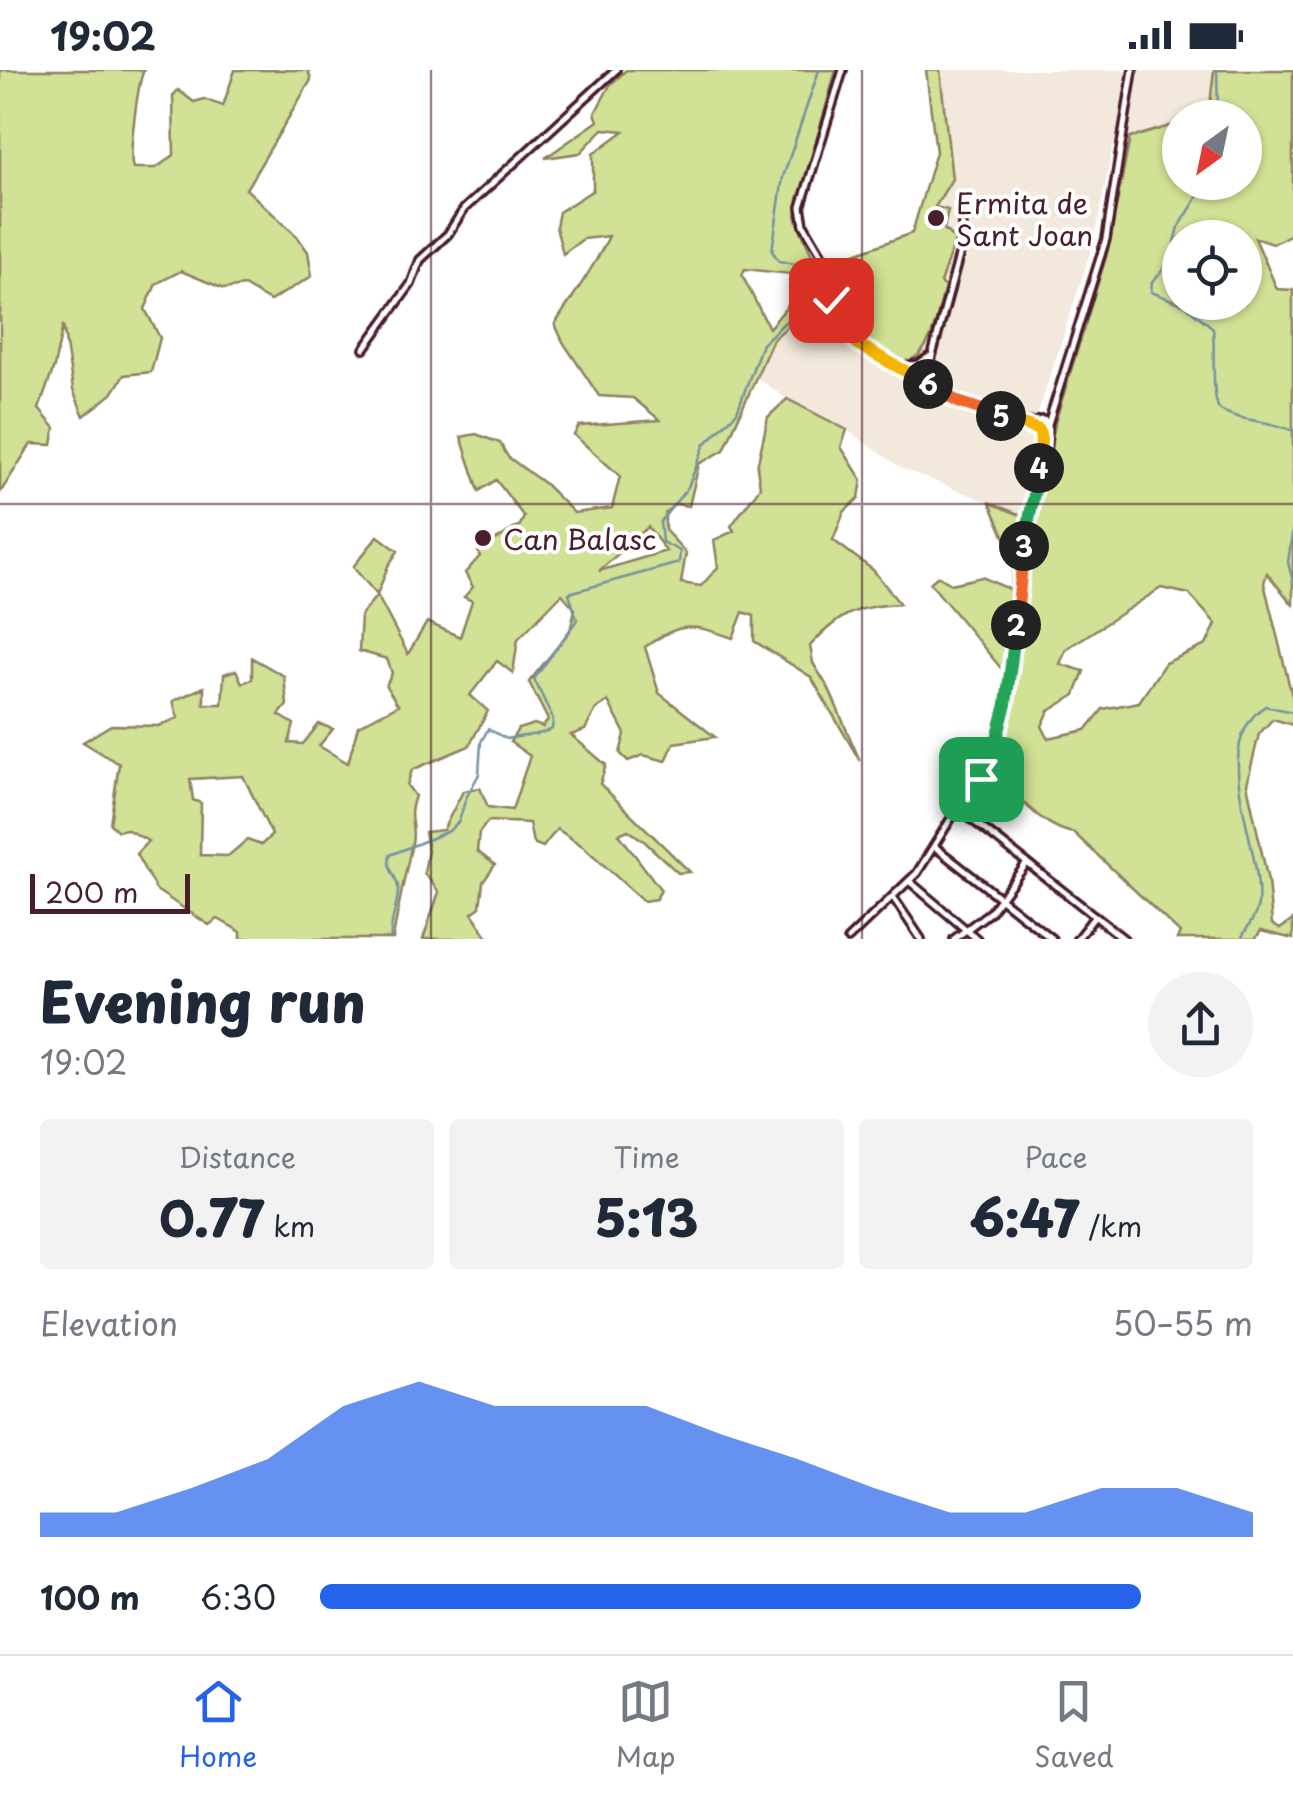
<!DOCTYPE html>
<meta charset="utf-8">
<style>
:root{--surface:#fff;--page:#f2f2f3;--text:#1f2937;--muted:#747a83;--line:#e0e1e3;--accent:#2563eb}
body{margin:0;font-family:"Playpen Sans",sans-serif;background:var(--page);color:var(--text);height:100vh;display:flex;flex-direction:column;font-size:38px;white-space:nowrap}
*{box-sizing:border-box;margin:0}
p{font-size:32px;color:var(--muted)}
.icon{flex:none;width:55px;height:55px;fill:none;stroke:currentColor;stroke-width:2;stroke-linecap:round;stroke-linejoin:round}
.map{position:relative;height:869px;overflow:hidden}
.side{display:flex;flex-direction:column;background:var(--surface);flex:1}
.side>*{flex:none}
.needle{width:65px;rotate:213deg}
.fabs{position:absolute;left:1162px;top:30px;display:grid;gap:20px}
.fabs a{display:grid;place-items:center;width:100px;height:100px;border-radius:50%;background:var(--surface);box-shadow:0 2px 8px #0004;font-size:50px}
.scale{position:absolute;left:30px;bottom:25px;width:160px;box-sizing:border-box;padding-left:10px;border:5px solid #4a1f2b;border-top:0;font-size:28px;line-height:35px;white-space:nowrap;color:#4a1f2b;-webkit-text-stroke:8px #fff;paint-order:stroke}
.pin{position:absolute;display:grid;place-items:center;width:85px;height:85px;color:#fff;margin:-42px;border-radius:20px;box-shadow:0 5px 15px #0006}
.km{position:absolute;width:50px;height:50px;margin:-25px;border-radius:50%;background:#222;color:#fff;font-size:28px;line-height:50px;text-align:center}
.round{display:grid;place-items:center;flex:none;width:105px;height:105px;border-radius:52px;background:var(--page)}
.overview{display:flex;align-items:center;justify-content:space-between;height:170px;padding:0 40px}
h1{font-size:55px;font-weight:800;line-height:75px}
.metrics{display:grid;grid-template-columns:repeat(3,1fr);gap:15px;height:170px;padding:10px 40px}
.metrics div{display:grid;align-content:center;border-radius:10px;background:var(--page);text-align:center}
.metrics b{font-size:50px;font-weight:800}
.metrics small{font-size:28px;font-weight:400}
.metrics p{font-size:28px}
.chart{height:280px;padding:20px 40px}
.chart p{display:flex;justify-content:space-between}
.chart svg{width:100%;height:180px;margin-top:10px;fill:var(--accent);opacity:.7}
ul{padding:0 40px;list-style:none;font-size:32px}
li{display:grid;grid-template-columns:160px 120px 1fr;align-items:center;height:75px}
li i{height:25px;border-radius:12px;background:var(--accent)}
.status{display:flex;justify-content:space-between;align-items:center;height:70px;padding:0 50px;background:var(--surface);direction:ltr}
.status svg{height:28px;fill:currentColor}
.tab-bar{display:flex;justify-content:space-around;align-items:center;height:140px;border-top:2px solid var(--line);background:var(--surface);font-size:28px;color:var(--muted)}
.tab-bar a{display:grid;justify-items:center;gap:5px}
.tab-bar .selected{color:var(--accent)}
.map>svg:first-child{display:block}
.built{fill:#f2e8db}
.green{fill:#d1e195;stroke:#8e8060;stroke-width:2.5;fill-rule:evenodd}
.lines{fill:none;stroke-linecap:round;stroke-linejoin:round}
.stream{stroke:#7492a0;stroke-width:2.5}
.minor-casing{stroke:#4a1f2b;stroke-width:12}
.minor{stroke:#fff;stroke-width:5}
.split-1-casing{stroke:#fff;stroke-width:20}
.split-2-casing{stroke:#fff;stroke-width:20}
.split-3-casing{stroke:#fff;stroke-width:20}
.split-4-casing{stroke:#fff;stroke-width:20}
.split-5-casing{stroke:#fff;stroke-width:20}
.split-6-casing{stroke:#fff;stroke-width:20}
.split-7-casing{stroke:#fff;stroke-width:20}
.split-8-casing{stroke:#fff;stroke-width:20}
.split-1{stroke:#22a559;stroke-width:12}
.split-2{stroke:#22a559;stroke-width:12}
.split-3{stroke:#f0652b;stroke-width:12}
.split-4{stroke:#22a559;stroke-width:12}
.split-5{stroke:#f5b400;stroke-width:12}
.split-6{stroke:#f0652b;stroke-width:12}
.split-7{stroke:#f5b400;stroke-width:12}
.split-8{stroke:#f5b400;stroke-width:12}
.grid{fill:none;stroke:#4a1f2b;stroke-width:2.5;stroke-opacity:0.55}
.poi-dot{fill:#4a1f2b;stroke:#fff;stroke-width:4}
.labels{text-anchor:middle;dominant-baseline:central;stroke-width:8;stroke-linejoin:round;paint-order:stroke}
.poi-label{font-size:28px;fill:#4a1f2b;stroke:#fff;text-anchor:start}
</style>
<div class="status"><b>19:02</b><svg viewBox="0 0 49 12"><path d="M0 12V9h3v3zM5 12V6h3v6zM10 12V3h3v9zM15 12V0h3v12zM26 1h20v11H26zM47 4h2v5h-2z"/></svg></div>
<div class="map">
<svg width="1293" height="869" viewBox="0 0 1293 869">
<rect width="100%" height="100%" fill="#fff"/>
<filter id="ink" filterUnits="userSpaceOnUse"><feTurbulence type="fractalNoise" baseFrequency=".01" numOctaves="2"/><feDisplacementMap in="SourceGraphic" scale="20" xChannelSelector="R" yChannelSelector="G"/><feConvolveMatrix kernelMatrix="1 2 1 2 8 2 1 2 1" color-interpolation-filters="sRGB"/></filter>
<g filter="url(#ink)">
<polygon class="built" points="940,0 1219,0 1209,41 1180,48 1180,51 1113,74 1094,171 1036,349 1021,445 903,399 847,360 787,329 757,308 773,269 821,228 832,269 907,292 955,170 944,159 935,137 952,109"/>
<g class="green">
<path d="M0,0h144c-6,12 -16,85 -11,98h23l18,-13 -1,-59 5,-6 16,12 10,-3 19,7 12,-36h73l3,10 -65,109 51,47 11,16 4,24 -42,25 -26,-15 -20,3 -43,-18 -25,13 -11,25 15,29 -9,34 -27,3 -12,19 -28,22 -11,-26 -10,-65 -9,42 -15,42 16,19 -3,17 -21,-1 -31,49z"/>
<path d="M626,0h210l-40,145c8,33 26,46 25,83l-48,41 -49,111 -25,14 -10,42 -14,-2 -10,9v17l21,23 -5,30 20,3 17,-19 -4,-27 20,-9 -3,-5 29,-39 -3,-20 11,-50 19,-18 60,31 -6,17 21,33 -3,18 -15,14 -11,28 40,30 27,34c-44,2 -61,10 -90,42l3,17 16,26 31,72 -49,-84 -57,-36v-25l-11,-4 -10,26c-41,-14 -51,-17 -88,9l14,46 56,44 -41,6 -8,18 -23,-6 -15,6 -8,-8 5,-19 -17,-33 -12,8 -11,21 -14,5 35,30 -6,19 90,88 -12,1 -34,-32 -16,-11 -9,4 42,56 -5,9 -13,2 -59,-54 -27,-18 -14,18 -10,-4 -4,-20 -41,-2 -9,12 -2,18 18,14 -12,17 -3,25 -8,6 17,26h-66l16,-47 -15,-19 4,-22 -3,-19 18,-2 20,-39 17,-3 8,19 24,3 18,-54 -20,-14 8,-13 16,-5 9,3 5,-7 -19,-38 41,-51 5,-22 -13,-15 -44,45 -5,34 -16,-12 -27,34 18,16 -19,35 -57,24 -5,15 8,11c-9,25 1,27 -3,47 -7,32 -14,63 -19,96h-152v-7l-23,-13 -9,6 -53,-35 -20,-36 12,-13 -22,-12 -8,2 -8,-7 9,-60 -36,-22 28,-17 48,1 19,-8 -5,-17 31,-14v17h18l2,-30 12,-4 6,13 10,-4v-21l32,18 3,29 -8,10 15,9 -5,19 14,1 16,-20 14,5 -14,17 29,17 10,-37 40,-21 -12,-19 6,-13 -5,-14 -28,-8 2,-36 16,-20 -24,-28 25,-31 20,15 -10,15 -11,29 31,59 19,-32 33,15 12,-36 -8,-4 9,-10 -8,-14 15,-17 -2,-5 42,-26 4,-8 -28,-37 -17,11 -18,-54 15,-3 24,9 8,14 37,27 29,29 38,-5 8,-32 -46,-41 5,-9 81,-6 -27,-22 -34,-2 -36,-54 -8,-18c19,-30 39,-56 54,-88l-26,3 -20,15 -7,-27 3,-15 34,-22v-36l31,-23 -21,-2 -23,24 -35,5 53,-37 -3,-8 15,-28zM745,199l56,6 -11,28 -21,25 -27,-53zM648,457l18,24 -67,20zM243,706l29,59 -11,10 -14,-5 -19,16 -28,-1 1,-52 -8,-3 -3,-21z"/>
<path d="M926,0h14l12,109 -17,28 13,3 -4,19 11,11 -15,43 5,4c-8,26 -11,65 -38,75 -64,-32 -63,-29 -74,-100l79,-29 24,-81z"/>
<path d="M1214,0h79v163l-20,11 -18,-6 22,51 16,1v315l-26,-32 -3,10 29,117v25l-20,-6 -14,15 -12,50 21,97 4,43 8,5 13,-9v19l-32,-8 -6,8h-78l3,-6 -106,-100c-32,-5 -62,-41 -81,-66l16,-49 6,-45h-10l-75,-90 8,-7 13,8 31,-7 29,13 3,-31 -24,-56 31,12 2,26 13,-23 20,-99 50,-162 24,-119 50,-15v59h65v-64l-48,-1 12,-3zM1180,168h65v64h-65zM1161,518l28,6 27,30 -10,21 -41,18 -26,39 -36,7 -17,21 -38,8 -6,-12 7,-15 26,-16 9,-24 -24,-7 6,-15z"/>
</g>
<g class="lines">
<g class="stream">
<polyline points="1217,0 1218,48"/>
<path d="M1207,112l-28,45 -9,35 -18,20 -1,10 34,13 28,23c2,21 -2,67 6,81 22,14 50,10 74,22"/>
<polyline points="1293,458 1288,492 1293,512"/>
<path d="M391,869c-2,-18 8,-34 7,-52 -2,-14 -12,-17 -8,-32l59,-24 10,-10 7,-23 13,-24 2,-32 7,-13 19,10c12,-3 37,-4 45,-10l1,-10 -19,-40 43,-59 -8,-27 110,-30 1,-12 -18,-9 -2,-20 28,-35 17,-43 32,-32 25,-68 42,-40 5,-25 -3,-13 -27,-5 -7,-10 11,-74 36,-107"/>
<path d="M1241,869c6,-12 15,-21 17,-34 6,-58 -53,-158 7,-199l28,6"/>
</g>
<defs>
<g id="minor">
<polyline points="843,0 801,137 804,155 827,194 835,251 849,268 958,332 1015,350 1037,353"/>
<polyline points="364,279 411,214 420,190 448,164 464,139 616,0"/>
<polyline points="930,290 939,318"/>
<polyline points="899,297 918,294 929,287"/>
<polyline points="925,312 963,171 962,155"/>
<circle cx="1042" cy="356" r="6"/>
<polyline points="1048,354 1106,169 1133,0"/>
<polyline points="1042,391 1046,382 1048,358"/>
<polyline points="957,738 1124,869"/>
<polyline points="935,777 1052,869"/>
<polyline points="909,811 977,869"/>
<polyline points="893,827 921,869"/>
<polyline points="848,869 917,803 962,731 989,699 1009,625 1025,467 1039,398 1039,360"/>
<polyline points="954,869 990,842 1027,793"/>
<polyline points="1077,869 1095,846"/>
</g>
</defs>
<use href="#minor" class="minor-casing"/>
<use href="#minor" class="minor"/>
</g>
</g>
<g class="lines" filter="url(#ink)">
<defs>
<polyline id="split-1" points="981,709 989,699 1006,634"/>
<polyline id="split-2" points="1006,634 1016,555"/>
<polyline id="split-3" points="1016,555 1024,476"/>
<polyline id="split-4" points="1024,476 1039,398"/>
<polyline id="split-5" points="1001,346 1039,360 1041,369 1039,398"/>
<polyline id="split-6" points="928,314 958,332 1001,346"/>
<polyline id="split-7" points="859,275 928,314"/>
<polyline id="split-8" points="831,230 835,251 859,275"/>
</defs>
<use href="#split-1" class="split-1-casing"/>
<use href="#split-2" class="split-2-casing"/>
<use href="#split-3" class="split-3-casing"/>
<use href="#split-4" class="split-4-casing"/>
<use href="#split-5" class="split-5-casing"/>
<use href="#split-6" class="split-6-casing"/>
<use href="#split-7" class="split-7-casing"/>
<use href="#split-8" class="split-8-casing"/>
<use href="#split-1" class="split-1"/>
<use href="#split-2" class="split-2"/>
<use href="#split-3" class="split-3"/>
<use href="#split-4" class="split-4"/>
<use href="#split-5" class="split-5"/>
<use href="#split-6" class="split-6"/>
<use href="#split-7" class="split-7"/>
<use href="#split-8" class="split-8"/>
</g>
<path class="grid" d="M431,0v869M862,0v869M0,434h1293"/>
<g class="poi-dot">
<circle cx="936" cy="148" r="10"/>
<circle cx="483" cy="468" r="10"/>
</g>
<g class="labels">
<g class="poi-label">
<text x="956" y="132">Ermita de<tspan x="956" dy="32">Sant Joan</tspan></text>
<text x="503" y="468">Can Balasc</text>
</g>
</g>
</svg>
<div class="fabs">
<a><svg class="needle" viewBox="-14 -14 28 28"><path d="M0-13l5 13h-10z" fill="#e53935"/><path d="M0 13l5-13h-10z" fill="#747a83"/></svg></a>
<a><svg class="icon" aria-label="locate" viewBox="0 0 24 24"><circle cx="12" cy="12" r="6"/><path d="M12 2v4M12 18v4M2 12h4M18 12h4"/></svg></a>
</div>
<div class="scale">200 m</div>
<div class="pin" style="left:981px;top:709px;background:#1e9e55"><svg class="icon" aria-label="arrive" viewBox="0 0 24 24"><path d="M6 21V4h12l-3 4 3 4H6"/></svg></div>
<div class="pin" style="left:831px;top:230px;background:#d93025"><svg class="icon" aria-label="check" viewBox="0 0 24 24"><path d="M5 12l5 5 9-10"/></svg></div>
<b class="km" style="left:1016px;top:555px">2</b>
<b class="km" style="left:1024px;top:476px">3</b>
<b class="km" style="left:1039px;top:398px">4</b>
<b class="km" style="left:1001px;top:346px">5</b>
<b class="km" style="left:928px;top:314px">6</b>
</div>
<section class="side">
<div class="overview"><div><h1>Evening run</h1><p>19:02</p></div><a class="round"><svg class="icon" aria-label="share" viewBox="0 0 24 24"><path d="M12 15V3M7 8l5-5 5 5M5 13v7h14v-7"/></svg></a></div>
<div class="metrics">
<div><p>Distance</p><b>0.77<small> km</small></b></div>
<div><p>Time</p><b>5:13</b></div>
<div><p>Pace</p><b>6:47<small> /km</small></b></div>
</div>
<div class="chart"><p><span>Elevation</span>50–55 m</p>
<svg viewBox="0 0 160 44" preserveAspectRatio="none"><path d="M0 44V38L10 38L20 32L30 25L40 12L50 6L60 12L70 12L80 12L90 19L100 25L110 32L120 38L130 38L140 32L150 32L160 38V44z"/></svg>
</div>
<ul>
<li><b>100 m</b>6:30<i style="width:88%"></i></li>
</ul>
</section>
<nav class="tab-bar">
<a class="selected"><svg class="icon" aria-label="home" viewBox="0 0 24 24"><path d="M3 11l9-7 9 7M6 9v11h12V9"/></svg>Home</a>
<a><svg class="icon" aria-label="map" viewBox="0 0 24 24"><path d="M3 6l6-2 6 2 6-2v14l-6 2-6-2-6 2zM9 4v14M15 6v14"/></svg>Map</a>
<a><svg class="icon" aria-label="saved" viewBox="0 0 24 24"><path d="M7 4h10v16l-5-4-5 4z"/></svg>Saved</a>
</nav>
